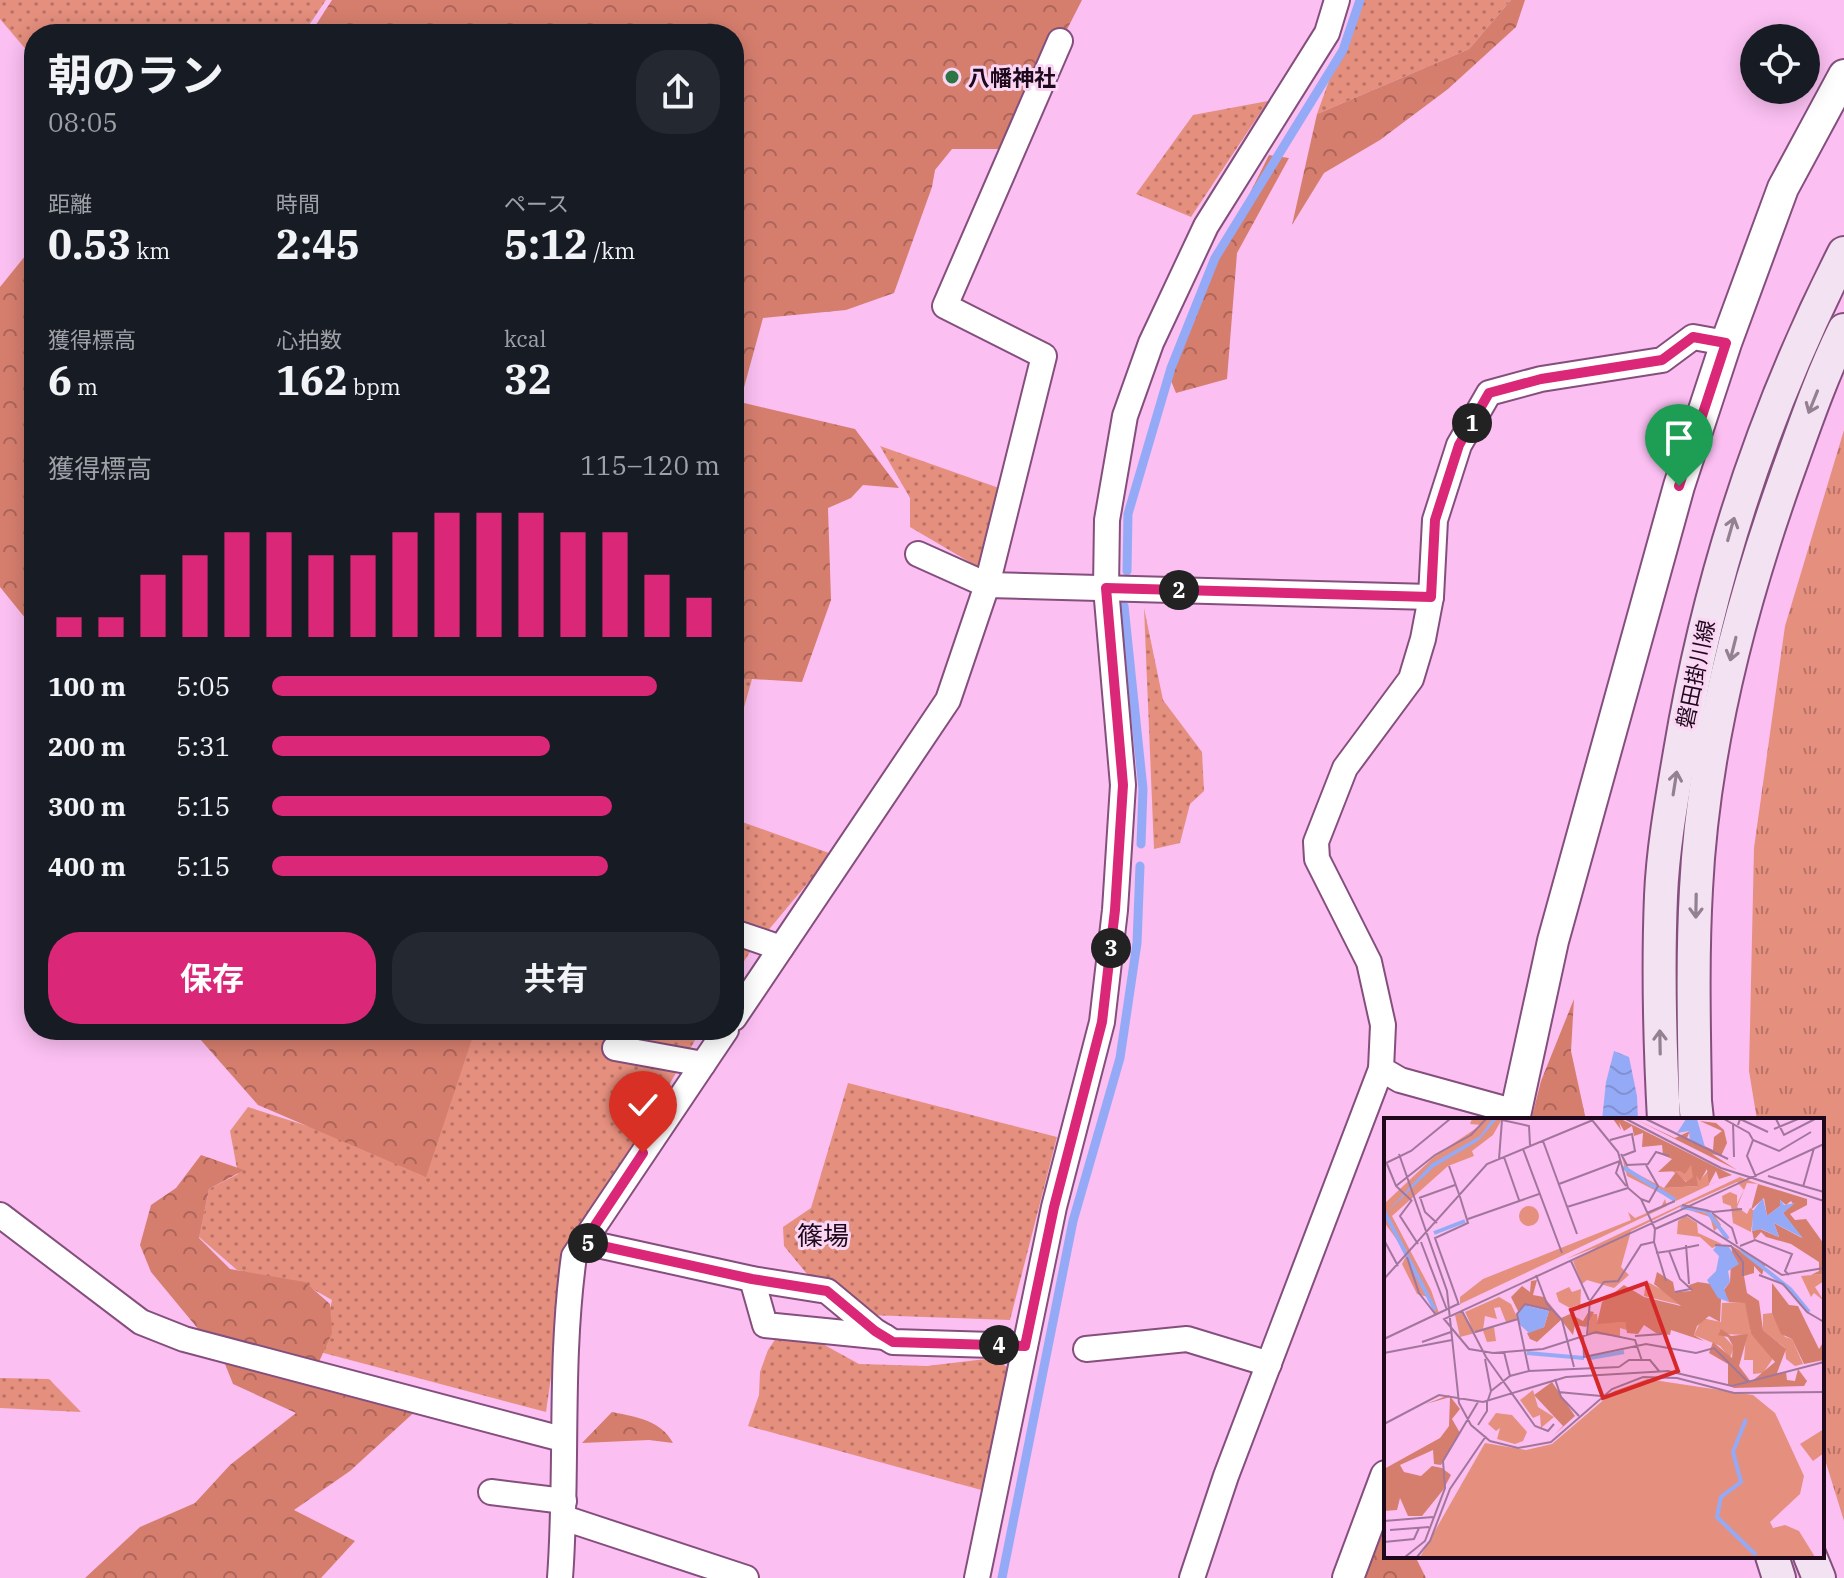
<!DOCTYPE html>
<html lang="ja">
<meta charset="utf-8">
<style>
:root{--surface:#171b24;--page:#242831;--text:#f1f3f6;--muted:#9ea1a6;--accent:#db2777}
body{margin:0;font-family:"IBM Plex Serif","Noto Sans JP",serif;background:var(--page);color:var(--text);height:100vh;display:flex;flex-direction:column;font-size:30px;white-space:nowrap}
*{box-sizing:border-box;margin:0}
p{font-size:26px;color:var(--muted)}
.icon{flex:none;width:44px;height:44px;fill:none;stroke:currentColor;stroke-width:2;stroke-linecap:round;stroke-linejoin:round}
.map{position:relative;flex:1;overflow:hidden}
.panel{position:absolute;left:24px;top:24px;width:720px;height:1016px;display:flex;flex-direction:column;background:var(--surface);border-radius:32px;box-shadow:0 4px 20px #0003}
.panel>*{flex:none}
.buttons{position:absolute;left:1740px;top:24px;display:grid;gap:16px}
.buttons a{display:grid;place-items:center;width:80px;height:80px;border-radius:50%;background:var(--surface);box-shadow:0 4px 20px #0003;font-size:40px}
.pin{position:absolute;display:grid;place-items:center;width:68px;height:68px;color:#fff;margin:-82px -34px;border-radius:50% 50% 50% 0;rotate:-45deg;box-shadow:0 0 8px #0007}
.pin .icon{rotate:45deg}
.km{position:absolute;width:40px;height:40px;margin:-20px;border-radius:50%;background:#222;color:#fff;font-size:22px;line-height:40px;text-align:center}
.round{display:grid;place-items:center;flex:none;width:84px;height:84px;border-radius:32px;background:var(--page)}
.head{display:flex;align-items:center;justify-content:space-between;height:136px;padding:0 24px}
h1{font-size:44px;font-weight:700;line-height:60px}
.figures{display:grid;grid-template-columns:repeat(3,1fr);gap:12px;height:136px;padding:8px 24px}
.figures div{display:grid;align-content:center}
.figures b{font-size:40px;font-weight:700}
.figures small{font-size:22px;font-weight:400}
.figures p{font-size:22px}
.chart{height:224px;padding:16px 24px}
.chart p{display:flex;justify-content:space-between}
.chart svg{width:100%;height:144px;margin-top:8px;stroke:var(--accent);stroke-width:6}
.cta{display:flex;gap:16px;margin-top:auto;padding:16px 24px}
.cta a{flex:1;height:92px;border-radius:32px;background:var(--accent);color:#fff;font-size:32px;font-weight:700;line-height:92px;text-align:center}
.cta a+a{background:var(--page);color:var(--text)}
ul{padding:0 24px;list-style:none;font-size:26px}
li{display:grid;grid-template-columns:128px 96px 1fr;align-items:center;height:60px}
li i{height:20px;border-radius:10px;background:var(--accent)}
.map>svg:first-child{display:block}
.grass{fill:url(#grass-dots)}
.forest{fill:url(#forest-crowns)}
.park{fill:url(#park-tufts)}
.water{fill:url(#water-waves)}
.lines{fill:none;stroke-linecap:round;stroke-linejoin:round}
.stream{stroke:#95aaf6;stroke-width:9}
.minor-casing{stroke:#844f7d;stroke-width:28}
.tertiary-casing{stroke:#844f7d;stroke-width:34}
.secondary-casing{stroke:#844f7d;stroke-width:36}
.minor{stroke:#fff;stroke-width:24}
.tertiary{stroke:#fff;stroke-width:30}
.secondary{stroke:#f3e2f1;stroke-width:32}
.oneway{stroke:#938091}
.route-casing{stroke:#fff;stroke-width:16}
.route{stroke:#db2777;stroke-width:10}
.poi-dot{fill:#2b7644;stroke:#fad5f4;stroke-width:3}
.labels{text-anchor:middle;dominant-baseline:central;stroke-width:6;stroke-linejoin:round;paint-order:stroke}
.poi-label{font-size:22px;font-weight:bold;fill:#1d091b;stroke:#fad5f4;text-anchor:start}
.street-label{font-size:22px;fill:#1d091b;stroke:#fad5f4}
.quarter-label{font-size:26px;fill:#1d091b;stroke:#fad5f4}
.inset-river{fill:none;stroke:#95aaf6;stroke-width:4}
.inset-road{fill:none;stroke:#a2769c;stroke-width:2}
.view{fill:#d62828;fill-opacity:0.15;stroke:#d62828;stroke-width:4}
.inset-edge{fill:none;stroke:#1d091b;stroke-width:4}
</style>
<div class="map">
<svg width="1844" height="1578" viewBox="0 0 1844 1578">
<defs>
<pattern id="grass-dots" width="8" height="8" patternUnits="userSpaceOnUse" patternTransform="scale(2)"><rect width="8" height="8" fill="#e58f7e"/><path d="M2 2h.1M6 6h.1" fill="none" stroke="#b97366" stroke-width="1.8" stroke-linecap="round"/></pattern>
<pattern id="forest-crowns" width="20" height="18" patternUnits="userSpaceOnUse" patternTransform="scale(2)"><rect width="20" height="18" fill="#d67e6e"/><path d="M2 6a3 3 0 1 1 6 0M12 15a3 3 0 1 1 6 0" fill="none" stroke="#ad655a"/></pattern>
<pattern id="park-tufts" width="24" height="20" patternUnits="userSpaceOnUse" patternTransform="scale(2)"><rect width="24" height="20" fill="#e58f7e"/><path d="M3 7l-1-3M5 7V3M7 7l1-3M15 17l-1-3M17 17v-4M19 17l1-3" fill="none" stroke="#b97366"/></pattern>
<pattern id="water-waves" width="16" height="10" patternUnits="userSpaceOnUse" patternTransform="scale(2)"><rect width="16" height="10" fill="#95aaf6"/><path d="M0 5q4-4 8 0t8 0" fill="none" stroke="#8091d2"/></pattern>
</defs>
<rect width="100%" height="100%" fill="#fbbff2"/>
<g class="grass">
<polygon points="0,0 326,0 303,34 34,34 34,59 0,19"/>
<polygon points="1358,0 1511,0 1469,49 1317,114"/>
<polygon points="1268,101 1191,217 1136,194 1193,115"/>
<polygon points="880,446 999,488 978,567 910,527 910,498"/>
<polygon points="1144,608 1163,700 1202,752 1204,791 1190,804 1180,843 1154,849"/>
<polygon points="752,679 734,743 734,681"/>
<polygon points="734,819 832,854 750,952 734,977"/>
<polygon points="473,1030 701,1030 568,1258 546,1412 320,1352 332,1300 309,1287 237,1270 199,1237 209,1189 238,1174 230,1131 248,1107 424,1163"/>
<polygon points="848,1083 1057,1137 1010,1320 840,1314 784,1246 783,1227 811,1208"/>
<polygon points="799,1331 859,1364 927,1366 994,1358 1007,1367 985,1491 748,1426 759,1395 760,1372 768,1350 778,1335"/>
<polygon points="0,1378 49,1379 81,1412 0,1408"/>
</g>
<g class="forest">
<polygon points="332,0 1082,0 1006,149 952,149 935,170 932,187 894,293 846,310 763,318 740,402 855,429 899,488 863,485 851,498 828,508 831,600 802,682 752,679 734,681 734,34 310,34"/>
<polygon points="1511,0 1525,0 1516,27 1448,89 1380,140 1324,173 1292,225 1317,114 1469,49"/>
<polygon points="1269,155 1289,158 1237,253 1227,379 1176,393 1169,376 1206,281"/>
<polygon points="34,245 34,629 0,587 0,287"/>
<polygon points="1574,999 1571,1051 1586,1120 1531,1120 1541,1081"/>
<polygon points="192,1030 475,1030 426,1177 258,1105"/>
<polygon points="201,1155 244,1170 209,1189 199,1238 230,1269 305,1282 330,1304 332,1333 314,1373 420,1407 350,1471 294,1510 355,1541 321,1578 85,1578 140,1527 195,1503 230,1465 296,1413 233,1384 223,1359 151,1272 140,1245 151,1205 176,1188"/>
<path d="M612,1412c24,5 49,8 61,31l-24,-3 -67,3z"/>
<polygon points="1386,1517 1386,1556 1415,1556 1426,1578 1363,1578"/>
</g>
<polygon class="park" points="1844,430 1844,1521 1822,1450 1822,1120 1757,1120 1749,1071 1754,848 1785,626"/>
<polygon class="water" points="1614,1051 1629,1057 1637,1096 1638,1120 1602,1120 1606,1082"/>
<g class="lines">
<g class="stream">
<polyline points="1127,571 1128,514 1171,368 1215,258 1343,50 1360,0"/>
<polyline points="1124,606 1143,789 1141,844"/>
<polyline points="1002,1578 1073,1221 1120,1058 1137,943 1140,866"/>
</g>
<defs>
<g id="minor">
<polyline points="918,554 987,585 1044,356 945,306 1060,41"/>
<polyline points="734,932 781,948"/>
<polyline points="734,1018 948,700 987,585 1431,597"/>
<polyline points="615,1048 703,1064"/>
<polyline points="1516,1112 1400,1080 1381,1069 1383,1025 1369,962 1317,859 1316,842 1345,768 1411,679 1423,639 1431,597 1435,520 1459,445 1489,393 1541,379 1662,360 1693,337 1726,343"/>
<polyline points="0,1215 141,1322 184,1339 562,1439"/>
<polyline points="584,1242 752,1279 827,1291 875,1331 893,1342 1025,1346"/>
<polyline points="752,1279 765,1325 885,1337"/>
<polyline points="1086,1349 1187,1339 1269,1364"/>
<polyline points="491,1492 564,1501"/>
<polyline points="564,1518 746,1578"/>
<path d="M560,1578c8,-107 -1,-215 14,-322l152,-226"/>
<polyline points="977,1578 1054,1207 1102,1022 1115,910 1123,785 1106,588 1107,520 1125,416 1151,343 1206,226 1327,33 1337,0"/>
<polyline points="1192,1578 1226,1476 1381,1069"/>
</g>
<g id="tertiary">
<polyline points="1514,1120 1553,941 1679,486 1726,343 1783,188 1844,75"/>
<polyline points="1348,1578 1386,1476"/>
</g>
<g id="secondary">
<path d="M1664,1120c-4,-74 -6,-150 -3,-224 2,-48 11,-97 19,-144 29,-174 84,-342 164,-499"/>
<path d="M1697,1120l-2,-19c-1,-70 -3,-141 1,-212 7,-141 43,-280 90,-412 18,-50 35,-100 58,-147"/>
<polyline points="1772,1556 1779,1578"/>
<polyline points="1810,1556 1819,1578"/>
</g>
</defs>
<use href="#minor" class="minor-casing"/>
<use href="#tertiary" class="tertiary-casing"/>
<use href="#secondary" class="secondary-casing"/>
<use href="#minor" class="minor"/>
<use href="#tertiary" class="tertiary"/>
<use href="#secondary" class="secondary"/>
</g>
<defs><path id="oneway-shaft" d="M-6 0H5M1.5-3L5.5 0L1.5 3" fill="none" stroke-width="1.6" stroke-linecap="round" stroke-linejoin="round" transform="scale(2)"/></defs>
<g class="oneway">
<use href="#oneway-shaft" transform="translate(1813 402) rotate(112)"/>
<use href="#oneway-shaft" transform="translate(1731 529) rotate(-74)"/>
<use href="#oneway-shaft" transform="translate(1733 649) rotate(104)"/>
<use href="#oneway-shaft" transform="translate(1675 783) rotate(-81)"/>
<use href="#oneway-shaft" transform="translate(1696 906) rotate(91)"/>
<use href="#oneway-shaft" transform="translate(1660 1042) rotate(-91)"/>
</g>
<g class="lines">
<defs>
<polyline id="route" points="643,1153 584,1242 752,1279 827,1291 875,1331 893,1342 1025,1346 1054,1207 1102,1022 1115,910 1123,785 1106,588 1431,597 1435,520 1459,445 1489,393 1541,379 1662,360 1693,337 1726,343 1679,486"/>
</defs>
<use href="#route" class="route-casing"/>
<use href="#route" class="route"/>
</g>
<circle class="poi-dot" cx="952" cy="77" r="8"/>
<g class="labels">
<g class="poi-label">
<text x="968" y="77">八幡神社</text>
</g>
<g class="street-label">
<text transform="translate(1695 674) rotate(-78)">磐田掛川線</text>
</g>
<g class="quarter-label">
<text x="823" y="1235">篠場</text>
</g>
</g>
<g transform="translate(1384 1118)">
<rect width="440" height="440" fill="#fbbff2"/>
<path d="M88,1h30l-9,16 -21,16 2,5 -26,10 -56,50 39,74 8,23 -4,2 -7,-18 -11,-3 -15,-30 5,-10 -23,-32v-18l52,-49 45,-30 -11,-1zM238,39l8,13 34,18 34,-2 -6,-8 -5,4 -16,-12 19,-6 10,16 9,-10v15l15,-7 -48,23 -49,-25zM356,59l18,7 -11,-1 -10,24 10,7 3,-6 4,3 -3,21 -18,-9 -2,-17 -8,-3 -1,-7 8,-4 7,3v9l7,-14 -7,-8 -54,24 32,10 6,9 -7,6 -4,-14 -30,-10 -49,24 -10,36 8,8 -15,13 -27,-8 -5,4 -9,-23 24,-14 -31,12zM281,81l2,7 -207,98v-7l23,-18 148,-59 -3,-8 7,6 26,-11zM135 98a10 10 0 1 1 20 0a10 10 0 1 1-20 0ZM302,98l11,7 1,10 24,11 -10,4 -12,-11 -23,-3 1,-13zM440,156v7l-9,6 9,14 -10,-8 -3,4 -10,-21zM262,163l25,14 10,10 -37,-9zM185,169l3,5 9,-3 -1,22 -2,-6 -8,3 -11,-6 -3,-9zM115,179l12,7 7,15 -12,3 -6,-15 -6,1 3,11 -12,-3 -2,14 11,-3 2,14 -9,1 -4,-11 -23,6 -5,-22 7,-3 9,13 -6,-13zM362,184l5,32 23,23 -11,16 -10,1v-14h-9l2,-25 -24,-1 12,13 -4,11 -10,-12 -26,-11 8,-17 19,4 1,-19zM388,195l13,24 7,2 11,25 -8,2 -9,-7 -1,-11 -22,-18v-16zM206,196h7l1,9 27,-1 2,8 -7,-2v9l-32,-4zM149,272l5,17 16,10 -13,11 -1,-13 -7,3 -13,-18zM112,295l16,2 15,17 -4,9 -8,3 -18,-5 3,-11 -4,3 -8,-7zM440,311v24l-11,8 -13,-17z" fill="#e58f7e"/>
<path d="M229,1h8l111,56 -13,4 -3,-8 -7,13 -2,-15 -7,12 -4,-6 2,11 -34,2 12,-16 10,10 7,-5 -2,-12 -6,9 -5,-3 -22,1 14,-13 -9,-4 -1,-10 -20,2 1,-14 -9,3 -2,-10 -8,5 -5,-9 2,8zM251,1l40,19 15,-7 -3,7 26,12 1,-13 8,-6 -22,-10 16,2 8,7 3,13 -6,13 -9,-2 25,16zM374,66l49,15v6l-17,9 5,6 11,-1 18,25v30l-13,1 8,-4v-9l-28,-18 -25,-7 -5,-5 -7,8 -2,-9 8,-2 19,8 -5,-14 28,15 -19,-25 10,-9 -2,-3 -5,4 -6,-5v6l-13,10 -3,-18 -13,12zM348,128l33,19 -3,10 -8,-9v7l-10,3 3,17 12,8 4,29 23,19 -9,24 9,-1 1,8 8,1 3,-12 9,12 -3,5 -70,2 -6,-3v-21l-19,-11 4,-11 19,16 1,-12 -5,-9 -10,-2 3,-6 10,7 17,-2 -9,32 12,16 24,-20 -24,-28 -6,-31 -16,-1 -6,-11 7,-9zM273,154l16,10 2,10 16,-1 -2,-6 9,-3 13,2 10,15 -1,23 -11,-6 -12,10 -3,9 10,6 -33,-11 -1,5 -14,-2 -12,-8 -6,9 -11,-1 -2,-11 -28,2 5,-22 22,-17 20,12 37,9 -27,-22zM153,162l-4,15 11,2 17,21 9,-4 13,7 6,-10 5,1 -8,15 -11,-2 -2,10 -12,-15 -24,22 -7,-3 -3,-6 17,-6 5,-16 -20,-5 -11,5 -7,-14 11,-11 8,6 1,-11zM388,165l17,22 9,1 21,43 5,-8v19l-20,4 -12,-25 -11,-5 -9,-21zM168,264l23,34 -21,19 9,-9 -29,-31zM65,277l11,14 -8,10 8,14 -19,32 -7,-1 -1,-14 -33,15 4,7 17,4 11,-10 10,2 9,7 -8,15 -21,26h-14l-8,-18 -3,12 -13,1v-42l56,-31 9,-12 1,-29 -24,7z" fill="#d67e6e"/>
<path d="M263,261l106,16 22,18 29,63 -4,18 -30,28 3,6 12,-3 14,6 16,26h-395l65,-114 41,7 26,-6 62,-53z" fill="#e58f7e"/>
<path d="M236,279l8,7 -14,29 -10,4 -12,-6 11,-22zM258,294l37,-1 1,2 -7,18 -7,3 -30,-3zM305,302h37l1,10 -47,16zM333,331l15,5 9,25 -17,18 -10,-1 4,-17 -9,-12zM203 344a12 12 0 1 1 24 0a12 12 0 1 1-24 0Z" fill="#e58f7e"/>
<path d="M108,1h5l-19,22 -44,26 -50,48 47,-51 49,-28zM302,1h11l8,28 -15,-5 -1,-11 -12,2zM379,80l4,18 13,-10v-7l4,6 11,-2 -12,10 20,25 -29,-15 5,14 -18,-8 -9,2 1,-20zM334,126l11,3 10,17 -11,7 2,11 -6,7 5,13 -11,-4 -11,-18 9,-9 3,-15 -6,-6zM140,187l25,6 -5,16 -15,6 -10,-9 -2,-10z" fill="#95aaf6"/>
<path class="inset-river" d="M239,49l52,33M297,89l26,4 21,28M1,95l50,97M50,115l31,-12M357,132l49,39 19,23M143,235l57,5M206,240l34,-6M362,301l-13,33 8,30 -20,15 -4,20 39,38"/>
<path class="inset-road" d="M242,1l95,49 103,33M262,1l82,40M340,1l25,14 4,7 -6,16 9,21M392,1l8,16 31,-16M349,5l1,34M354,7l2,-6 28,13M390,11l24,-10M226,22l22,-6 3,17 -13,5M369,22l26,11 32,-19M159,23l34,93M139,31l39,104M15,36l48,137 12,112 12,22 19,16 28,7 33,-6 61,-53 31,-12 34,1 57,15 90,-1M237,36l6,11 21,-1 8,-12 13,4M120,39l15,43M115,41l3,-39 27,6 1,19M236,43l-4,12 10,13M0,46l27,-13 39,-32M3,46l9,22 16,15M65,48l11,31M384,58l56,16M175,66l61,-23M12,68l39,-31 36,-20 15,-16M419,69l11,-39M36,79l5,15 12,11M35,80l36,-13M257,81l8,3 9,-16 -12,-21M28,82l-12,16 18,28M298,87l31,7 29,-3M183,89l61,-19M263,95l28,-12M328,95l20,15 5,16M84,101l71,-25M271,111l32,-14 95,60 42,-7M0,122l14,26M37,124l26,68M270,124l12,39M302,127l3,39M331,127l16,1 12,16v14M356,128l15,-6 37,14 -7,17 4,4M285,133l30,-6M272,135l13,-2 11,28 11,10 -16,3M23,139l12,36 17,22M183,144l4,-1 18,39M152,157l11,29 15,16 12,47M375,157l24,9 24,28 17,10M0,161l103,-115 106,-44M75,187l-24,-67 33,-15 -8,-26M78,193l24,46 49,69 13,5 6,-7M91,214l43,-13M203,217l3,-34 14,-19 14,-1 23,-36 13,-3 1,-13 -14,-30 -13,-11 -10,-36 -26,-32M199,218l1,21 62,-13 50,9 18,-5 34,34M251,218l27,-2M0,221l74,-35M38,224l29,-10M120,234l6,24M0,235l68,-13M101,241l6,32M258,243l-7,-21 -39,-8 -53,17 -50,4 -24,-4 -25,-30 380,-175M235,249l10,-7h21l9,11M145,253l-12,-57 8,-10 26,6M171,261l6,18 18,19M174,274l43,4M104,282l3,-9 19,-15 19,-5 90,-4M0,306l55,-29 44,7 83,-25 102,-6 64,15 92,-24M94,307l9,-14v-10M0,403l49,-4M6,412l39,-3M0,424l30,-3 5,-11M21,439l20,-16 20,-53 -2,-27 35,-59M33,439l13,-16 20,-52 36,-53"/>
<path class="view" d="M262,165l32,88 -75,27 -32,-88z"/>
<rect width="440" height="440" class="inset-edge"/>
</g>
</svg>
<div class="buttons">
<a><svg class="icon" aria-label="locate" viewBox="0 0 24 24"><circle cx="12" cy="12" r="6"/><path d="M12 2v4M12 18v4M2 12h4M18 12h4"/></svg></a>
</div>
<div class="pin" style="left:1679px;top:486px;background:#1e9e55"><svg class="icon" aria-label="arrive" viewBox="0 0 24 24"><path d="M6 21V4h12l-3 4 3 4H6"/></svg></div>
<div class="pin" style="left:643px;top:1153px;background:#d93025"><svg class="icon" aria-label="check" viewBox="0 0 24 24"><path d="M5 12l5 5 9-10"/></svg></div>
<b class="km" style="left:1472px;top:423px">1</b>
<b class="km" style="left:1179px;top:590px">2</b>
<b class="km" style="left:1111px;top:948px">3</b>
<b class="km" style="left:999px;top:1345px">4</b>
<b class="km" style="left:588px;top:1243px">5</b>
<section class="panel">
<div class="head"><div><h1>朝のラン</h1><p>08:05</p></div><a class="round"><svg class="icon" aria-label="share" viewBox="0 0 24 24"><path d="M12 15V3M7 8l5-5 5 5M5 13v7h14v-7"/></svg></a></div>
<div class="figures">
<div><p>距離</p><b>0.53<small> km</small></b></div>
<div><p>時間</p><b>2:45</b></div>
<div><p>ペース</p><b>5:12<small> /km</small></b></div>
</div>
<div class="figures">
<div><p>獲得標高</p><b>6<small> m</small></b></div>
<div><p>心拍数</p><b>162<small> bpm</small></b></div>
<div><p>kcal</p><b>32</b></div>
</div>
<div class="chart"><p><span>獲得標高</span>115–120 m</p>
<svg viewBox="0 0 160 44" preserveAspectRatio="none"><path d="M5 44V38M15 44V38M25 44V25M35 44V19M45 44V12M55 44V12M65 44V19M75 44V19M85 44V12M95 44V6M105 44V6M115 44V6M125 44V12M135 44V12M145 44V25M155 44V32"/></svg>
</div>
<ul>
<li><b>100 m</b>5:05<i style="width:86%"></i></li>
<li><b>200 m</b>5:31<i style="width:62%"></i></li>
<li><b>300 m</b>5:15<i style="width:76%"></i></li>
<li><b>400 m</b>5:15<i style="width:75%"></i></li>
</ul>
<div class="cta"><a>保存</a><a>共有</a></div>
</section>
</div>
